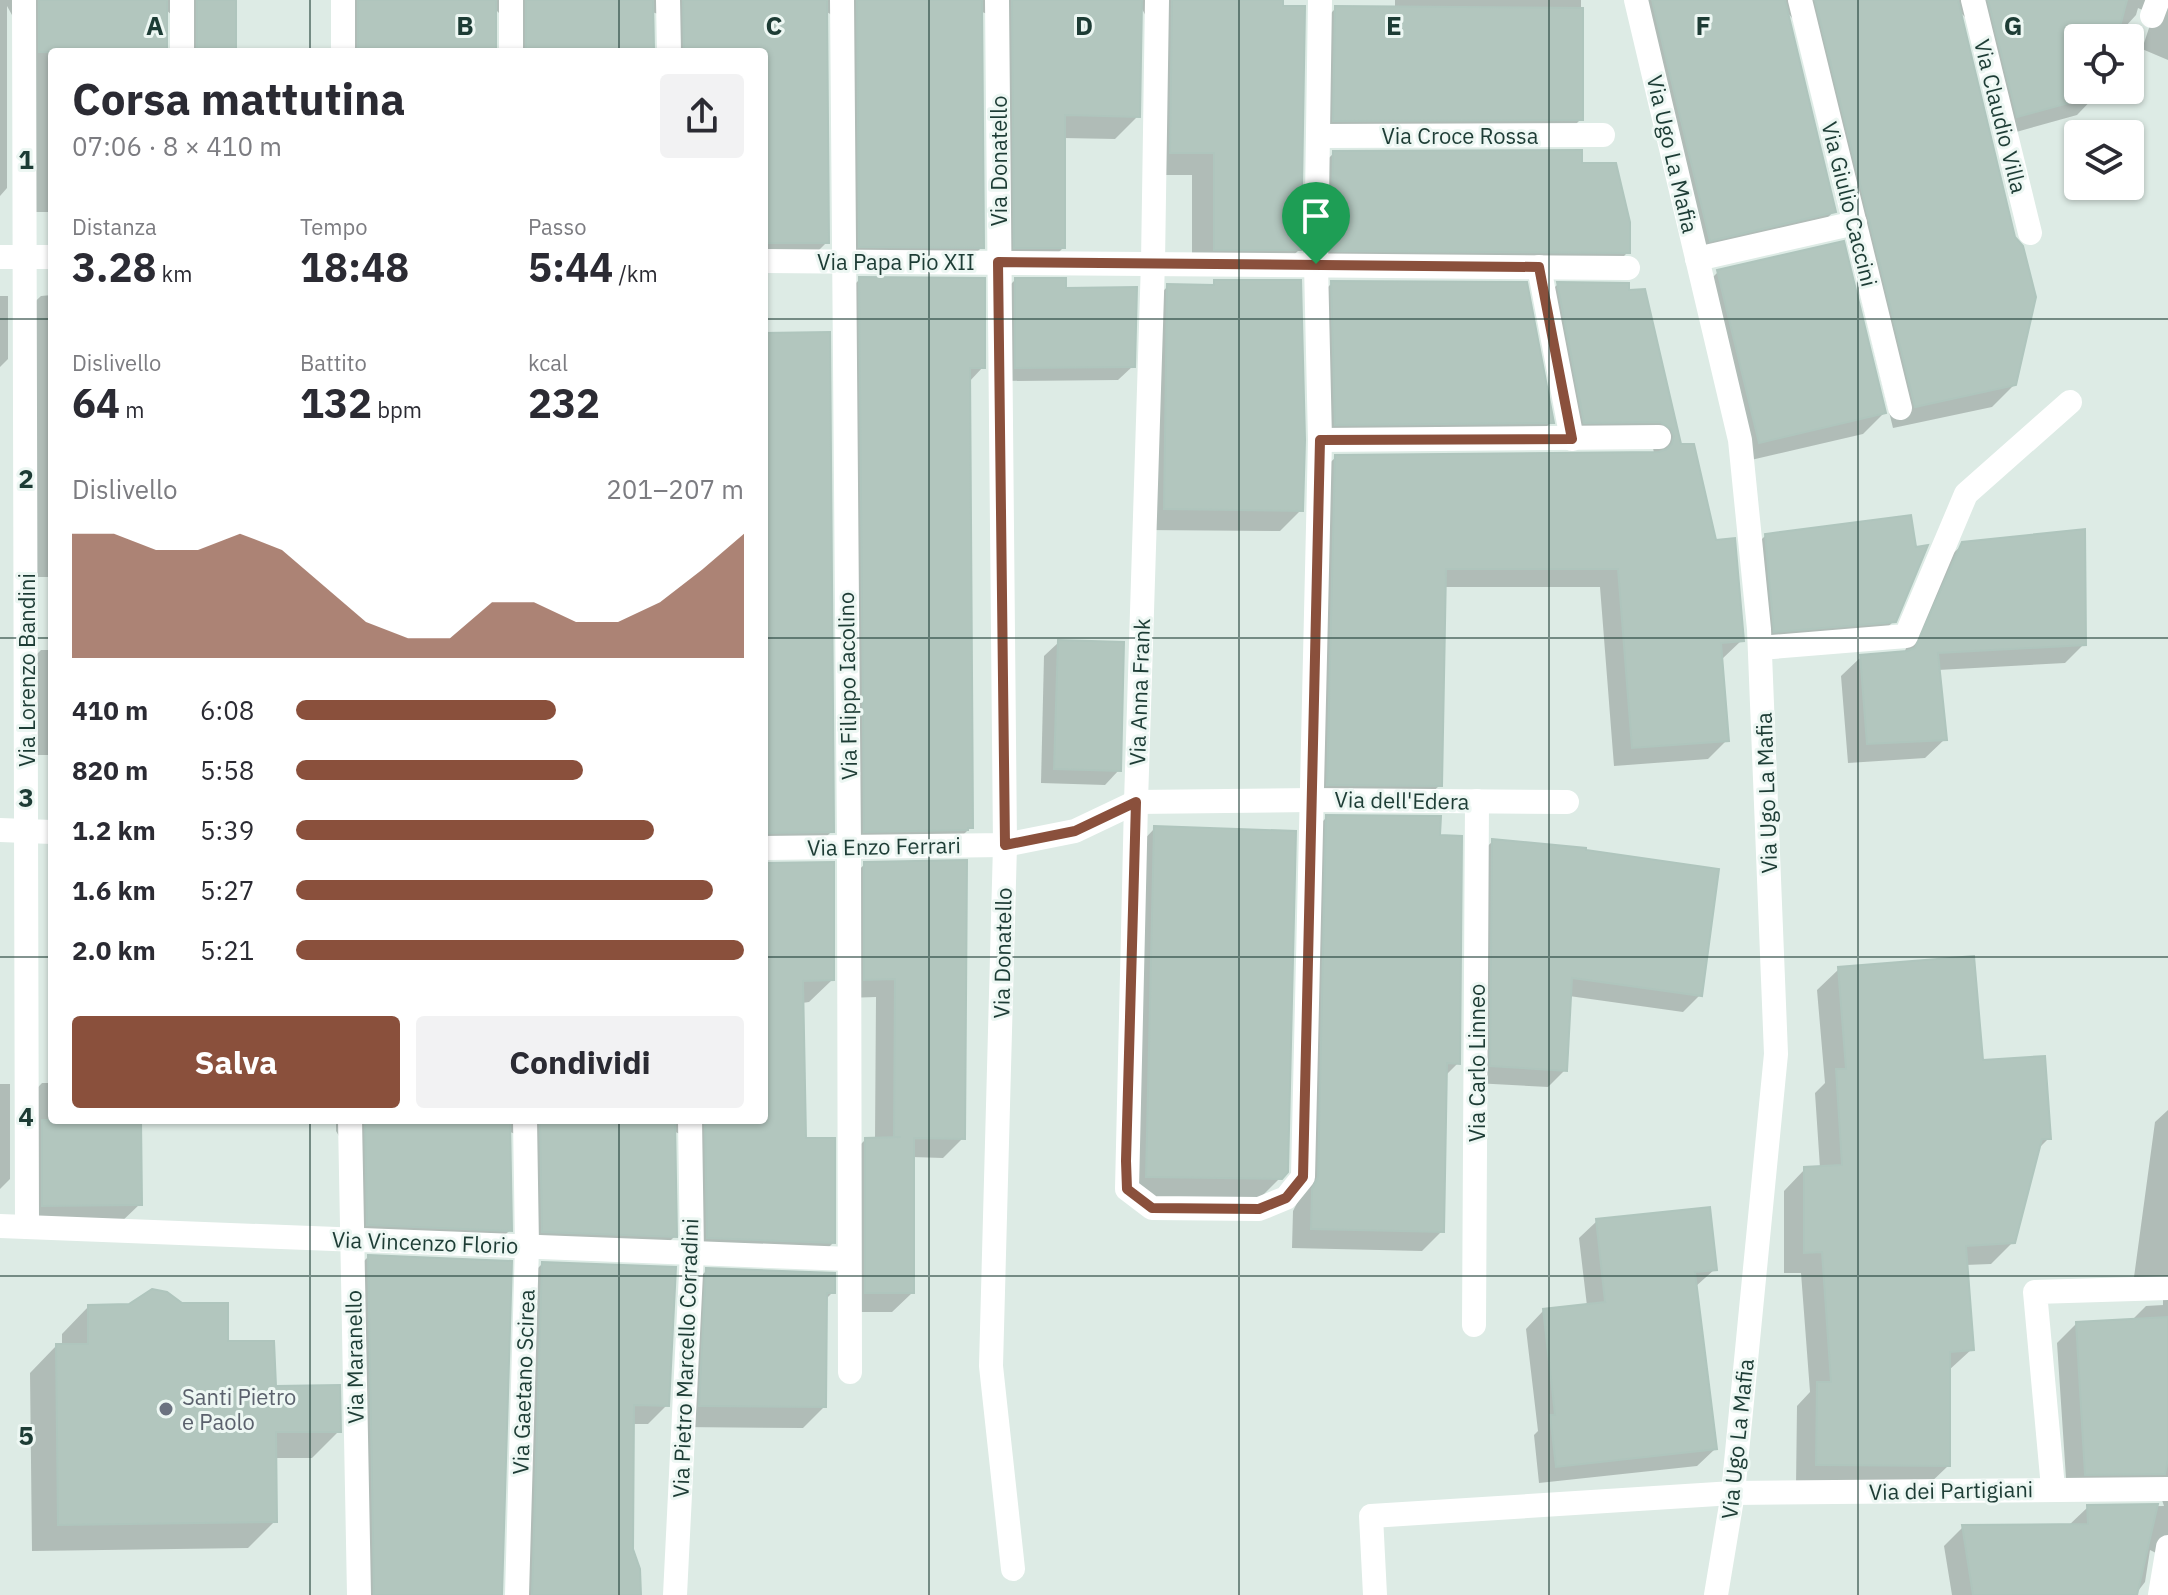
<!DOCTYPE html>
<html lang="it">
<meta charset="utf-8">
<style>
:root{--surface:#fff;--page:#f2f2f3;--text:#2b2b33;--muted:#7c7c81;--accent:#8a503c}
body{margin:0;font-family:"IBM Plex Sans",sans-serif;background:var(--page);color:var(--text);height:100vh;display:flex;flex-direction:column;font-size:30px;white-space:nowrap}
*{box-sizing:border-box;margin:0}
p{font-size:26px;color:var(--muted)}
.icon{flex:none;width:44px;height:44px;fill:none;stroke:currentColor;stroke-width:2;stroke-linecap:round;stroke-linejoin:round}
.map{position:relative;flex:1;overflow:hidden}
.details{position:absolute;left:48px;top:48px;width:720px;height:1076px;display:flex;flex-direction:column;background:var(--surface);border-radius:8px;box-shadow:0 2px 6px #0004}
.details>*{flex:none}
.tools{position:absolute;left:2064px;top:24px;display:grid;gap:16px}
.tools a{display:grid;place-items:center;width:80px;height:80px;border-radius:8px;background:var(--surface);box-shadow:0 2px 6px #0004;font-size:40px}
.pin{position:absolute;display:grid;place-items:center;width:68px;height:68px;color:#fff;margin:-82px -34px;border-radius:50% 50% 50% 0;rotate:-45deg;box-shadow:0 0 8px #0007}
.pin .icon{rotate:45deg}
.round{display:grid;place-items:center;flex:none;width:84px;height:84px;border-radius:8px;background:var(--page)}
.overview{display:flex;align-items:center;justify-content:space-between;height:136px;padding:0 24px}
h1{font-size:44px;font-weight:800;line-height:60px}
.stats{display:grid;grid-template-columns:repeat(3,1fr);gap:12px;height:136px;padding:8px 24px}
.stats div{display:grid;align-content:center}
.stats b{font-size:40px;font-weight:800}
.stats small{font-size:22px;font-weight:400}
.stats p{font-size:22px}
.chart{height:224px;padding:16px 24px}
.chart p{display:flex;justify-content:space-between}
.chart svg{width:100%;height:144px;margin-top:8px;fill:var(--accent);opacity:.7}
.cta{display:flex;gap:16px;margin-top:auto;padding:16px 24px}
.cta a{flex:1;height:92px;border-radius:8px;background:var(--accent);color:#fff;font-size:32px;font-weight:800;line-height:92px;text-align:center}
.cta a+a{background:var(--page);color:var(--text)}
ul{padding:0 24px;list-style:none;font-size:26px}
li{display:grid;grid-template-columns:128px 96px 1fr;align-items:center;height:60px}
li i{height:20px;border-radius:10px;background:var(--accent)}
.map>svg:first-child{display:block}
.shadow{fill:#0003}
.building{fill:#b2c6be;stroke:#afc5bd;stroke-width:2}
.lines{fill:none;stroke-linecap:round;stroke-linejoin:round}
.minor{stroke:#fff;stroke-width:24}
.route-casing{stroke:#fff;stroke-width:16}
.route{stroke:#8a503c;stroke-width:10}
.grid{fill:none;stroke:#1d3c35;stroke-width:2;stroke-opacity:0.55}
.worship-dot{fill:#6b7280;stroke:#edf7f3;stroke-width:3}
.labels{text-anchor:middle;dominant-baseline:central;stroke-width:6;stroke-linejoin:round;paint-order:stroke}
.street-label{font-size:22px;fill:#1d3c35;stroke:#edf7f3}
.worship-label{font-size:22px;fill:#5b616d;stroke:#edf7f3;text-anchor:start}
.grid-label{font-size:26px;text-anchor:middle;font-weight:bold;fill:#1d3c35;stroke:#edf7f3;stroke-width:6;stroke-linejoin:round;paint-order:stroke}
</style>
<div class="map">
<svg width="2168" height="1595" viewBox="0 0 2168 1595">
<rect width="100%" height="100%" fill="#ddebe5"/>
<g class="shadow">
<polygon points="0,0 234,0 234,52 174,52 173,16 165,9 167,52 52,52 52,212 17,212 17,24 7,6 7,188 0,196"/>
<polygon points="331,0 1281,0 1299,250 1276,272 1192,272 1192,175 1148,175 1150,24 1140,5 1138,116 1115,139 1063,138 1063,248 1040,271 992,270 987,14 980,11 982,247 959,270 837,269 832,15 825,11 827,242 804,265 764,265 764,52 661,52 658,14 652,12 652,49 648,52 503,52 502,16 494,8 492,52 335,52"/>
<polygon points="1395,0 1581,0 1581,119 1559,141 1313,142 1314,30 1336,8 1395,9"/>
<polygon points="1625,0 2168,0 2168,60 2142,49 2151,22 2147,12 2138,8 2136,15 2115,38 2078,38 2078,90 2101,90 2077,115 1995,138 1966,18 1958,10 2015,384 1992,407 1893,428 1793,19 1785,10 1834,211 1812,234 1688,262"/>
<polygon points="1334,153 1580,165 1628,252 1606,274 1311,271 1312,174"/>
<polygon points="1718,272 1884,413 1863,434 1738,463 1697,293"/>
<polygon points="860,279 983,367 968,383 971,827 946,852 840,856 835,304"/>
<polygon points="1015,280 1064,290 1133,366 1118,380 1002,381 1001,294"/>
<polygon points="1215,282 1301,510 1280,531 1144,530 1147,308 1168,286 1210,287"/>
<polygon points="1332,283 1551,422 1530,444 1314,445 1311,304"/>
<polygon points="1558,284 1627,292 1714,543 1742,640 1721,660 1727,740 1708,759 1614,766 1600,587 1444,587 1440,785 1420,804 1309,804 1316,476 1336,457 1654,453 1653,448 1565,441 1539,303"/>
<polygon points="52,295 52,577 27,577 26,310 41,296"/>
<polygon points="0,296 8,296 8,359 0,367"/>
<polygon points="764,335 832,831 809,854 764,855"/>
<polygon points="1765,536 1894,621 1872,642 1753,652 1744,557"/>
<polygon points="1963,544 2084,644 2065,663 1938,670 1945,739 1925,758 1848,763 1841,676 1861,657 1904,653 1943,563"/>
<polygon points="1059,642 1119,770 1105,785 1041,783 1044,656"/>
<polygon points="41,650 52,650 52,755 20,755 20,671"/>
<polygon points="1327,817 1438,837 1458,1063 1444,1077 1442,1231 1422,1251 1292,1248 1293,1211 1299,1199 1307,837"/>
<polygon points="1155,828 1281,1177 1260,1198 1127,1197 1135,849"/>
<polygon points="1493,841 1700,995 1683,1012 1569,996 1565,1070 1548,1087 1474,1083 1475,858"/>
<polygon points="865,864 963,1138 943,1158 912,1157 912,1293 892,1312 846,1312 846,1159 865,1140 875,1140 876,997 846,998 845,883"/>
<polygon points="764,865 832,980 809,1002 802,1003 804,1140 833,1243 810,1266 685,1261 680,1134 673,1131 675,1236 652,1259 520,1254 515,1134 508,1131 510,1230 487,1253 345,1247 343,1143 336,1131 336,1120 764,1120"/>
<polygon points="1839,969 1981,1062 2049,1138 2037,1150 2013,1242 1991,1264 1965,1265 1972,1349 1948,1371 1948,1466 1926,1487 1796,1486 1797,1406 1810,1392 1801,1273 1784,1273 1784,1191 1805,1169 1820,1168 1815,1093 1825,1083 1817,990"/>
<polygon points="42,1083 52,1083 52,1120 139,1120 140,1204 118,1225 21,1226 21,1105"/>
<polygon points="0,1084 10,1084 10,1179 0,1189"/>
<polygon points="2168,1110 2168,1595 2158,1554 2150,1550 2145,1582 2135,1595 1952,1595 1944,1546 1963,1527 2068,1526 2088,1507 2164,1506 2162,1500 2067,1493 2057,1343 2076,1324 2131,1321 2146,1306 2163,1305 2163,1300 2132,1292 2155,1122"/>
<polygon points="1597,1221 1715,1269 1695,1287 1715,1449 1697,1466 1539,1483 1534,1435 1538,1431 1526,1329 1543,1311 1587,1306 1579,1238"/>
<polygon points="368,1257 500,1595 355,1595 349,1276"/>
<polygon points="542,1264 667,1405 648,1424 632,1424 631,1550 639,1595 514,1595 523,1283"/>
<polygon points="707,1270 833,1292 825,1300 824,1407 803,1428 679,1427 686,1292"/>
<polygon points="88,1307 274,1388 339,1431 312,1458 274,1458 275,1521 248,1548 32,1551 30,1373 56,1346 62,1346 62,1334"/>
</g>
<g class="building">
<rect x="39" y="0" width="128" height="52"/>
<rect x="197" y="0" width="39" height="52"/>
<polygon points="358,0 496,0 496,51 358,52"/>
<polygon points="526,0 653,0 654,49 526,51"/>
<polygon points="683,0 827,0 829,243 764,243 764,52 688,52 688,49 684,49"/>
<polygon points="857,0 982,0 984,248 859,247"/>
<polygon points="1012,0 1142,0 1140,117 1065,115 1065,248 1014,248"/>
<polygon points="1172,0 1283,0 1283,6 1305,6 1301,250 1214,250 1214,153 1170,153"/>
<polygon points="1652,0 1785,0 1836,212 1710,241"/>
<polygon points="1815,0 1958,0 2015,237 2023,246 2036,297 2016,385 1915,407"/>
<polygon points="1988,0 2127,0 2117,38 2078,38 2078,90 2103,90 2102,94 2017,117"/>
<polygon points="1335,6 1583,8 1583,120 1333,121"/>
<polygon points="1582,150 1582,163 1616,163 1630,222 1630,253 1331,251 1333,151"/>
<polygon points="1844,241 1886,413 1759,443 1717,270"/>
<polygon points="859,277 985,278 985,368 970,368 973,828 968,828 968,830 864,832"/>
<polygon points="1015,278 1066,278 1066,288 1137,287 1135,367 1015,368"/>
<polygon points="1214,280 1301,280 1305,440 1303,511 1164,509 1167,284 1214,285"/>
<polygon points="1331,281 1527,282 1554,423 1335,425"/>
<polygon points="1557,282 1629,283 1629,290 1645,289 1681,444 1694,444 1716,540 1735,538 1744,641 1721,643 1729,741 1632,748 1618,569 1446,569 1442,786 1327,785 1335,455 1659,452 1667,449 1672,444 1674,436 1671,429 1660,422 1584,423"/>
<polygon points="830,332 834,832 764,833 764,333"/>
<polygon points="1911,515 1916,547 1928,545 1896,622 1774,632 1765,534"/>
<polygon points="2085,529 2086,645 1938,653 1947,740 1867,744 1860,655 1907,651 1915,648 1962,542"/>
<polygon points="1058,640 1124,642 1121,771 1054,769"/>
<polygon points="1326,815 1441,816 1440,835 1462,836 1460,1064 1447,1063 1444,1232 1311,1229 1312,1189 1318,1177"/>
<polygon points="1154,826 1296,831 1288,1172 1282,1179 1146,1177"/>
<polygon points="1492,839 1586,848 1586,850 1719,869 1702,996 1572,978 1567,1071 1490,1066"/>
<polygon points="967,860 965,1139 914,1138 914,1293 865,1293 865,1138 901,1137 894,1137 895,979 864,980 864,862"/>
<polygon points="834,862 834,980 803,981 806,1138 835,1138 835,1243 707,1238 705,1120 764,1120 764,863"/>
<polygon points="1974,956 1983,1060 2045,1056 2051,1139 2042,1139 2015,1243 1966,1246 1974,1350 1950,1352 1950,1466 1816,1465 1817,1382 1831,1382 1822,1252 1804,1253 1804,1167 1842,1165 1836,1069 1846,1069 1838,967"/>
<polygon points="42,1120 141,1120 142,1205 42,1206"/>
<polygon points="365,1120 510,1120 512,1231 367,1225"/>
<polygon points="540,1120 675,1120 677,1237 542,1232"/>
<polygon points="1710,1207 1717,1270 1695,1272 1717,1449 1556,1467 1550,1415 1555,1415 1543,1309 1605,1302 1596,1219"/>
<polygon points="368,1255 512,1261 502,1595 374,1595"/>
<polygon points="542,1262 676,1267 669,1406 634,1405 633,1549 640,1569 641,1595 532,1595"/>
<polygon points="706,1268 835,1273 835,1293 827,1293 826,1407 699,1406"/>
<polygon points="152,1289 167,1292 182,1303 228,1303 228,1341 274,1341 276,1386 340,1385 341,1432 276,1432 277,1522 58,1525 56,1344 88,1344 88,1305 129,1304"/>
<polygon points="2168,1317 2168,1459 2165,1474 2085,1475 2076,1322"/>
<polygon points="2158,1504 2137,1595 1973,1595 1962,1525 2088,1524 2087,1505"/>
</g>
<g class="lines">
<g class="minor">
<polyline points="24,0 27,1227"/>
<polyline points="182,0 182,52"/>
<polyline points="343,0 343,52"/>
<polyline points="511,0 511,52"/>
<polyline points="668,0 669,52"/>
<polyline points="842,0 849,847 850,1372"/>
<polyline points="997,0 1005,845 991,1366 1013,1569"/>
<polyline points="1157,0 1153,262 1136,802 1127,1189 1152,1208 1259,1209 1286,1198 1303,1177 1320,440 1316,264 1320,0"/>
<polyline points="1636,0 1740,440 1759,629 1776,1054 1733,1493 1716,1595"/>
<polyline points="1800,0 1900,408"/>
<polyline points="1973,0 2030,233"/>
<polyline points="2152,16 2158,0"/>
<polyline points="1318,136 1603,135"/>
<polyline points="0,257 52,257"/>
<polyline points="1697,259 1855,223"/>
<polyline points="764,261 1628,268"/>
<polyline points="1539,267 1572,439"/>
<polyline points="1320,440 1659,437"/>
<polyline points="1760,648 1906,636 1966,494 2070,402"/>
<polyline points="0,830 52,832"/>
<polyline points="764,848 1005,845 1075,831 1136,802 1312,800 1567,802"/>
<polyline points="350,1120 359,1595"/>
<polyline points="0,1226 849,1259"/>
<polyline points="1474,1325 1477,801"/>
<polyline points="2053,1488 2035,1292 2168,1288"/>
<polyline points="517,1595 527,1246 525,1120"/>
<polyline points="675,1595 692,1253 690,1120"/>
<polyline points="1375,1595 1371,1516 1733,1493 2168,1489"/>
<polyline points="2160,1595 2168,1547"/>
</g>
</g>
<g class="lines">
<defs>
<polygon id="route" points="998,262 1539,267 1572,439 1320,440 1303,1177 1286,1198 1259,1209 1152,1208 1127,1189 1126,1161 1136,802 1075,831 1005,845"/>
</defs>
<use href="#route" class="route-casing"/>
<use href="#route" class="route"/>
</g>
<path class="grid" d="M310,0v52M619,0v52M929,0v1595M1239,0v1595M1549,0v1595M1858,0v1595M0,319h52M764,319h1404M0,638h52M764,638h1404M0,957h52M764,957h1404M310,1120v475M619,1120v475M0,1276h2168"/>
<circle class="worship-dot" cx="166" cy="1409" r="8"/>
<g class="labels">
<g class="street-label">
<text transform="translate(2001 116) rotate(76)">Via Claudio Villa</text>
<text x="1460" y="135">Via Croce Rossa</text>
<text transform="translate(1673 154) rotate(77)">Via Ugo La Mafia</text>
<text transform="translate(998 161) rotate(-90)">Via Donatello</text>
<text transform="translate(1850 204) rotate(76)">Via Giulio Caccini</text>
<text x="896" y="261">Via Papa Pio XII</text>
<text transform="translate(26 670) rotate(-90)">Via Lorenzo Bandini</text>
<text transform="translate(847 686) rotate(-91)">Via Filippo Iacolino</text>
<text transform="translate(1139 692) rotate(-88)">Via Anna Frank</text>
<text transform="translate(1766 793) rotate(-92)">Via Ugo La Mafia</text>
<text transform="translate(1402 800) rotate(1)">Via dell'Edera</text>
<text transform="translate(884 846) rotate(-1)">Via Enzo Ferrari</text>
<text transform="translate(1002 953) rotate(-89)">Via Donatello</text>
<text transform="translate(1476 1063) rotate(-90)">Via Carlo Linneo</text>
<text transform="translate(425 1242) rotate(2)">Via Vincenzo Florio</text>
<text transform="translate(354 1357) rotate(-91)">Via Maranello</text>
<text transform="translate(685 1358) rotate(-88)">Via Pietro Marcello Corradini</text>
<text transform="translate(523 1382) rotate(-88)">Via Gaetano Scirea</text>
<text transform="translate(1737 1439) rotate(-84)">Via Ugo La Mafia</text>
<text transform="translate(1951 1490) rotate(-1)">Via dei Partigiani</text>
</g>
<g class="worship-label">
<text x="182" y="1396">Santi Pietro<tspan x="182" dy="25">e Paolo</tspan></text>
</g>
</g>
<g class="grid-label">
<text x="155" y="35">A</text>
<text x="465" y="35">B</text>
<text x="774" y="35">C</text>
<text x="1084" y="35">D</text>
<text x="1394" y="35">E</text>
<text x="1703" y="35">F</text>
<text x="2013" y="35">G</text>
<text x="26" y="169">1</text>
<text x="26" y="488">2</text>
<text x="26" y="807">3</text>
<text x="26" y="1126">4</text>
<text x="26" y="1445">5</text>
</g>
</svg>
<div class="tools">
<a><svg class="icon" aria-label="locate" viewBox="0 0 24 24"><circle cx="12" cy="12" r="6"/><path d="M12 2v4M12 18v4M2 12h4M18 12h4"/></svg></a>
<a><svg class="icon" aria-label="layers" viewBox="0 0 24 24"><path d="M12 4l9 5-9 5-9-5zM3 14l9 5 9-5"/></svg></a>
</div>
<div class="pin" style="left:1316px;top:264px;background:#1e9e55"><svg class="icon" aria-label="arrive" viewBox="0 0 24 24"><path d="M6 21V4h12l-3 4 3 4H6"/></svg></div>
<section class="details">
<div class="overview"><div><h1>Corsa mattutina</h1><p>07:06 · 8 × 410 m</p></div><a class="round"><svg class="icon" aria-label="share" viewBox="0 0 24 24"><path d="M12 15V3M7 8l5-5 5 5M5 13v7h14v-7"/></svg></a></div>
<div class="stats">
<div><p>Distanza</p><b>3.28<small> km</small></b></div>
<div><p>Tempo</p><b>18:48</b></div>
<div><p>Passo</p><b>5:44<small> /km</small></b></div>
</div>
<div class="stats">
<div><p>Dislivello</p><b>64<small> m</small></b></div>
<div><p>Battito</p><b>132<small> bpm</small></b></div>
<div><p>kcal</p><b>232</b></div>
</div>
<div class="chart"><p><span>Dislivello</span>201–207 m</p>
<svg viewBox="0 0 160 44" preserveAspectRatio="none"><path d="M0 44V6L10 6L20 11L30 11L40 6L50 11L60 22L70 33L80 38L90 38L100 27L110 27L120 33L130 33L140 27L150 17L160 6V44z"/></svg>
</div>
<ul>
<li><b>410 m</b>6:08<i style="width:58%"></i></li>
<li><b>820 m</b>5:58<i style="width:64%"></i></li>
<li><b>1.2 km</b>5:39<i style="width:80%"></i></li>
<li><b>1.6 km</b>5:27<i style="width:93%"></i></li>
<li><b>2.0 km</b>5:21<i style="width:100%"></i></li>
</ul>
<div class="cta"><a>Salva</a><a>Condividi</a></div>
</section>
</div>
